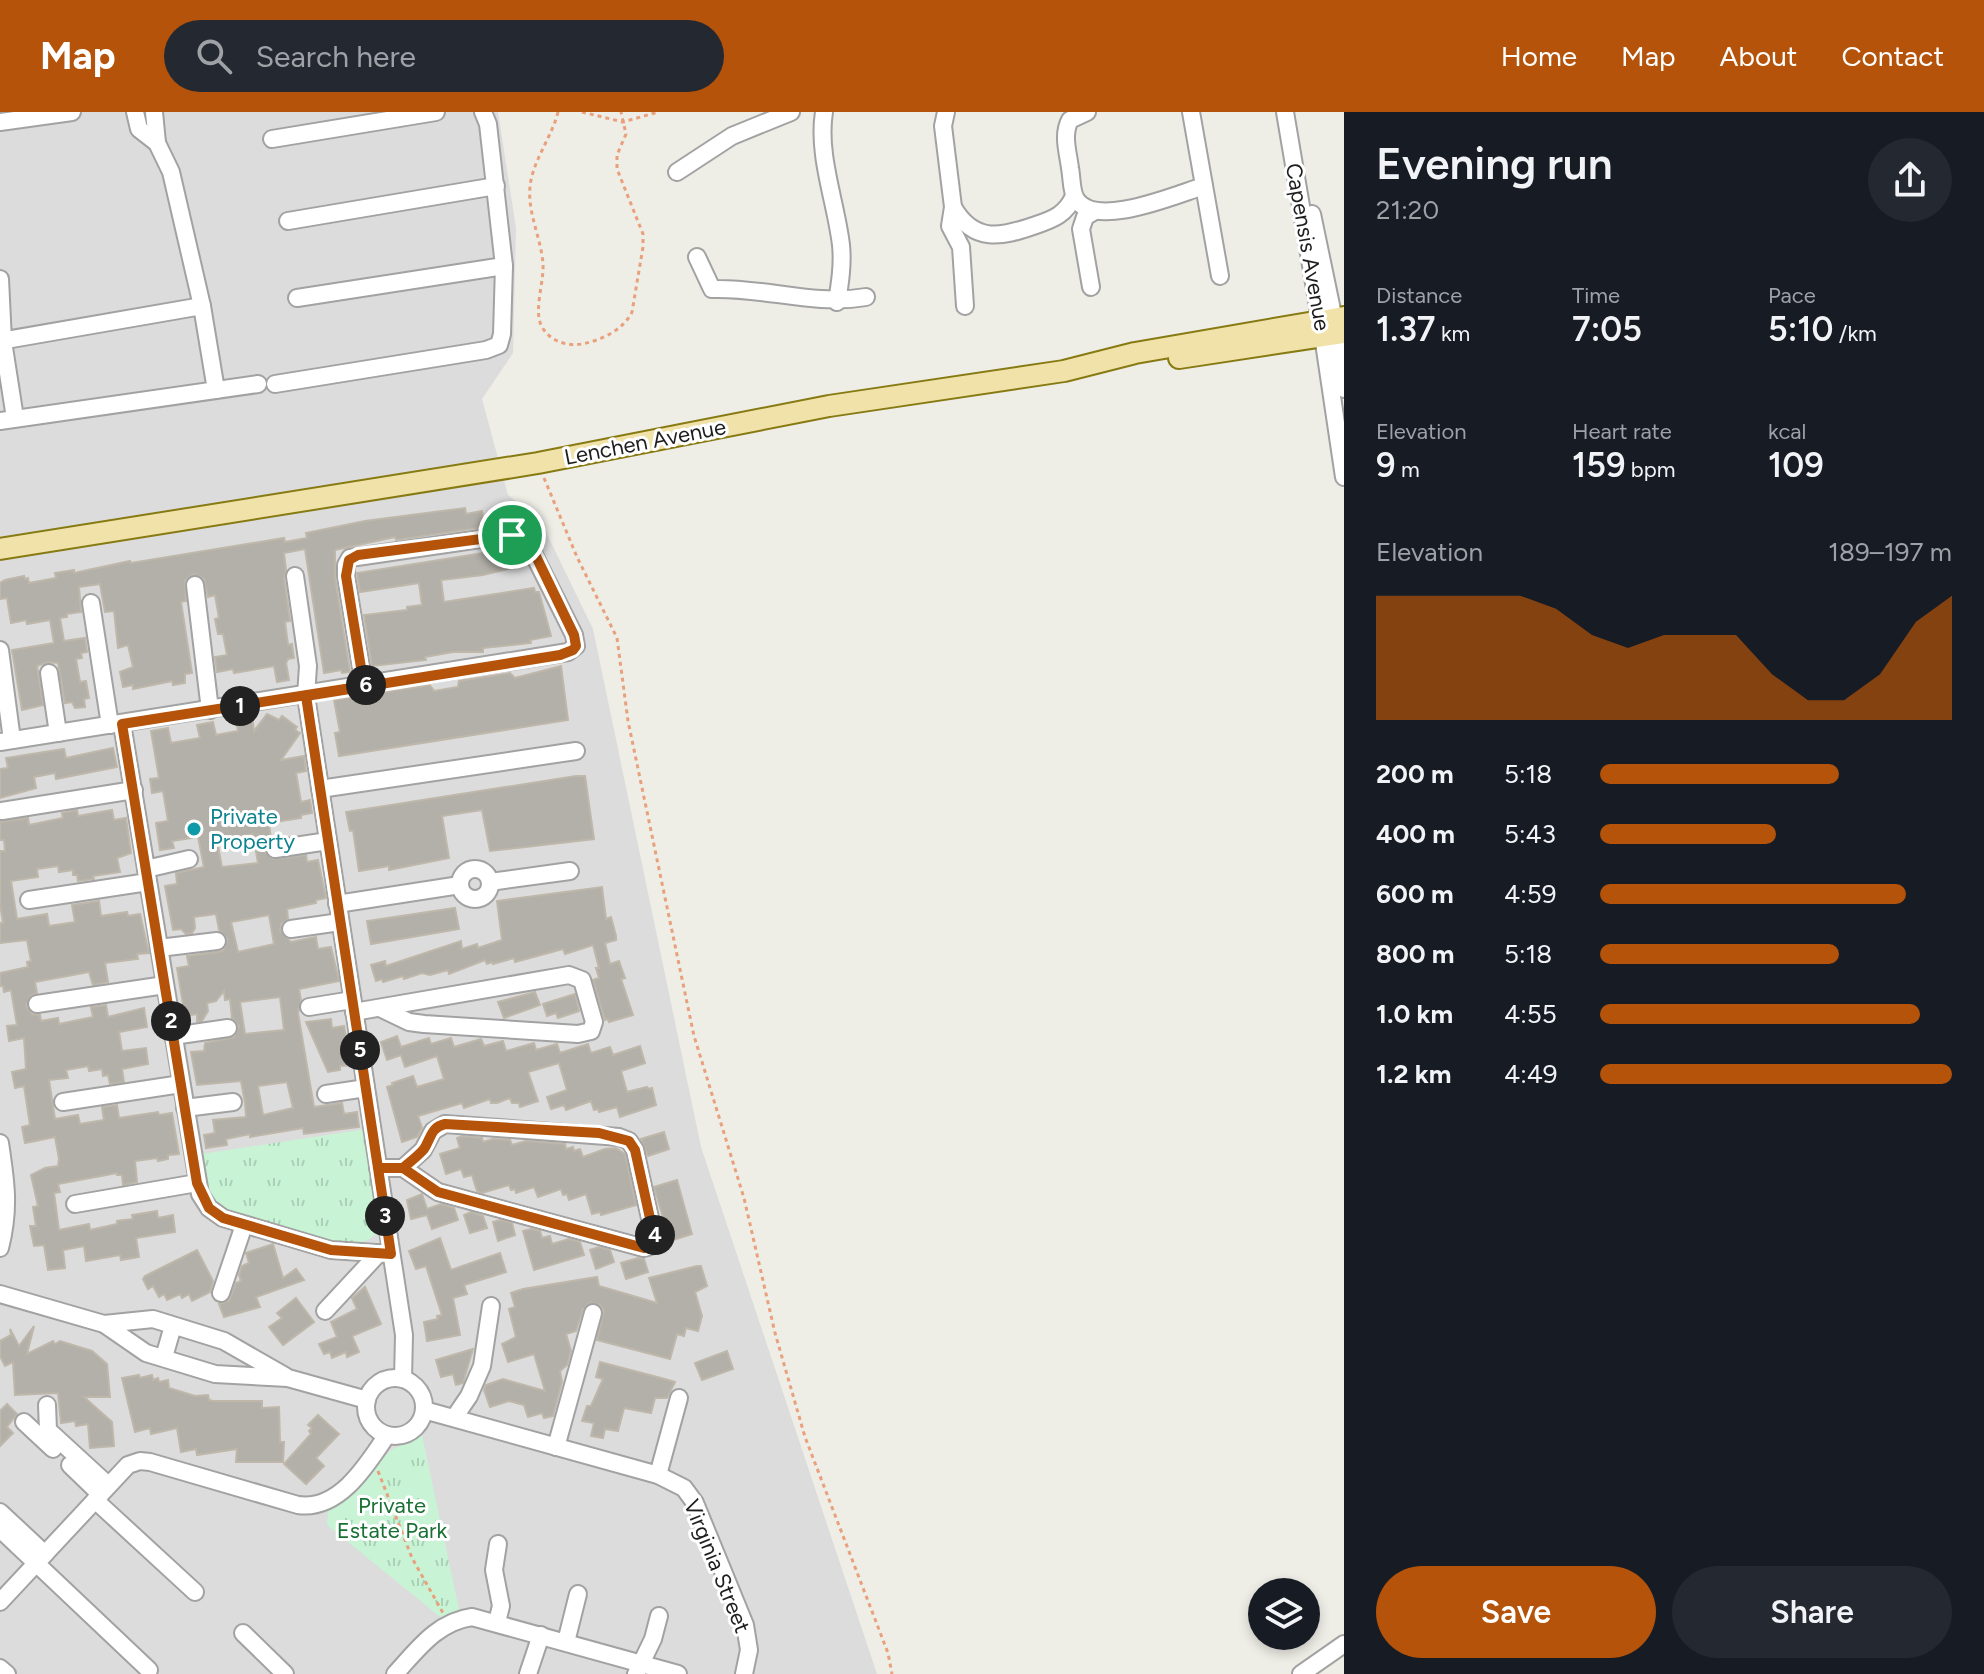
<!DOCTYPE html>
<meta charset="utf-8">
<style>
:root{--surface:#171b24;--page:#242831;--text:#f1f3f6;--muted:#9ea1a6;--accent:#b45309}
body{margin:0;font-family:Figtree,sans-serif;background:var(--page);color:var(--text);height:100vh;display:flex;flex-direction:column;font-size:30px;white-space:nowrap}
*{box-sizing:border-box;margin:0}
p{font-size:26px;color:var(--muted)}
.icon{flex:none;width:44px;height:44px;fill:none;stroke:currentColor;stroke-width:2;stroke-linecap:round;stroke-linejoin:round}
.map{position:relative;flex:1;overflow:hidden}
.details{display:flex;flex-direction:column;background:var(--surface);width:640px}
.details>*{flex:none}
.tools{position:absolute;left:1248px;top:1466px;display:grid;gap:16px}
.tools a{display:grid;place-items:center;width:72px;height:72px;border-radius:50%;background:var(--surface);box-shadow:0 4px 12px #0003;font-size:40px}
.pin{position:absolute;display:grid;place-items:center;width:68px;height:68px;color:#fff;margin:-34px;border:4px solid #fff;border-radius:50%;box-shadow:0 2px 8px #0007}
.km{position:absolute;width:40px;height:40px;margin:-20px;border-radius:50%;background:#222;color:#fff;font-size:22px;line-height:40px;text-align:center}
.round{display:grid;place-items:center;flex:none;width:84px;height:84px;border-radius:42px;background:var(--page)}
.overview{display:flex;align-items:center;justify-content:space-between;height:136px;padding:0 32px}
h1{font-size:44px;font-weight:600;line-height:60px}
.figures{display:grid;grid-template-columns:repeat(3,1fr);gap:12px;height:136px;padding:8px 32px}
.figures div{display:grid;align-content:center}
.figures b{font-size:34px;font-weight:600}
.figures small{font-size:22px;font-weight:400}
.figures p{font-size:22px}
.chart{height:224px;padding:16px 32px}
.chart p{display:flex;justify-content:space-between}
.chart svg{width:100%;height:144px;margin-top:8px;fill:var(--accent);opacity:.7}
.action{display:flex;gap:16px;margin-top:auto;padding:16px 32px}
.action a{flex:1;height:92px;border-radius:48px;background:var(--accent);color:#fff;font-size:32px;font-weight:600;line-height:92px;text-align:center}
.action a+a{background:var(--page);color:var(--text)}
ul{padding:0 32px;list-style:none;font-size:26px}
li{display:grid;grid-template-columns:128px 96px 1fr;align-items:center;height:60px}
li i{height:20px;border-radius:10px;background:var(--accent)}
header{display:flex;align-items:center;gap:48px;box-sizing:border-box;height:112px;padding:0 40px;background:var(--accent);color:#fff}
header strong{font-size:38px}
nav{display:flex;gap:44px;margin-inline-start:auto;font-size:28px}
.search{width:560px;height:72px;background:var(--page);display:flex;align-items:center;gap:20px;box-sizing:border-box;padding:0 28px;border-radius:44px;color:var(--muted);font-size:30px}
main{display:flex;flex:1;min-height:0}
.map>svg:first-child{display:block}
.residential{fill:#dcdcdc}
.park{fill:url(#park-tufts)}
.building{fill:#b3b0a9;stroke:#beb7aa;stroke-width:2;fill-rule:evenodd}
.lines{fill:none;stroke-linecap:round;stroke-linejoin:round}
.minor-casing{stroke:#a2a2a2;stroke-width:20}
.major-casing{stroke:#877a12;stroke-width:24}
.path{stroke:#e9a07c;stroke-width:3;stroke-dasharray:4 4;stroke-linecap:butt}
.minor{stroke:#fff;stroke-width:16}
.major{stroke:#f0e2a9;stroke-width:20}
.route-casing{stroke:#fff;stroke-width:16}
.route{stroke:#b45309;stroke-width:10}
.culture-dot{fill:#0f9aa8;stroke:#fff;stroke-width:3}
.labels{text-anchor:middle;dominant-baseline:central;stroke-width:6;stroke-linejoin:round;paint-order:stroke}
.street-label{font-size:22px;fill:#1e1e1e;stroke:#fff}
.culture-label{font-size:22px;fill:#0d838f;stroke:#fff;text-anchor:start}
.park-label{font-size:22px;fill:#197034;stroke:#fff}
</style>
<header>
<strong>Map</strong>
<div class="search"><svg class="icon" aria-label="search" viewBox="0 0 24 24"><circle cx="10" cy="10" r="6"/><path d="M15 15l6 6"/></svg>Search here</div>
<nav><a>Home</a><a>Map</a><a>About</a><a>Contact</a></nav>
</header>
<main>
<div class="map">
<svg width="1344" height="1562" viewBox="0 0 1344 1562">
<defs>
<pattern id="park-tufts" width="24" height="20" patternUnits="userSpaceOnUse" patternTransform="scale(2)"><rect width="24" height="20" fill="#c8f3d5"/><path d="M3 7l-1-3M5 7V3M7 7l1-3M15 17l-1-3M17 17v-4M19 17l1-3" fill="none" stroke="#abd0b6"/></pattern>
</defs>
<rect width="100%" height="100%" fill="#eeede6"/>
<polygon class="residential" points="0,0 498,0 516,116 513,241 482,287 508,383 541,410 593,517 701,1035 877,1562 0,1562"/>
<g class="park">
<path d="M367,1017l13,98c-5,10 -13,15 -24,16 -21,2 -129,-27 -142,-42 -11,-12 -11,-31 -13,-47z"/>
<polygon points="422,1323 460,1502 444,1508 327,1413 328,1398 341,1391 391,1338"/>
</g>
<g class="building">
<polygon points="465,396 466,402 482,399 484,415 396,428 395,425 335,438 335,466 350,560 342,561 341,558 324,561 305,437 284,441 286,458 284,466 290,509 285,510 288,533 292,532 294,546 288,547 286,551 289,568 277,570 274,554 234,561 233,557 217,560 215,545 227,543 223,522 218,522 215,507 219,506 215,483 208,485 204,467 194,462 185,468 186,489 181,490 192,561 185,562 185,571 173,573 172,569 133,577 133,573 123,575 120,560 133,555 128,533 118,536 114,499 105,500 100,472 79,475 81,500 67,502 67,505 60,506 64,529 85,526 87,540 81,541 82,546 76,547 80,570 86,569 89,586 84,587 85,595 75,596 72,590 65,591 58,551 48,550 37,554 43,593 22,598 12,538 54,531 50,508 27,512 26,508 11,511 7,486 0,487 0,471 5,468 24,464 25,467 28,466 29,471 56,466 55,461 74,458 74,461 130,449 131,451 284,426 285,430 307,426 306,421 365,409"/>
<polygon points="515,436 518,437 520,454 483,463 441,468 444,490 534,476 535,480 539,480 551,524 530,528 531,531 483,536 483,540 453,540 425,545 426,548 372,554 364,503 407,498 407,495 422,493 419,471 360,480 357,461"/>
<polygon points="561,554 568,608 339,644 335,621 340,620 334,588 354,585 355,589 379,585 379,581 430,573 434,579 458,575 459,569 510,561 515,566"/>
<path d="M267,602l12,6 3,-4 15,11 -2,3 5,3 -19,27 23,-4 2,15 -10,2 5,29 9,-2 2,13 -11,2v3l-32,5 2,16 -6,5 -1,7 8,8 34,-4 1,7 11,-2 8,38 -10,2v3l-29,6 1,10 -7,5 -1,7 11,11 25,-5 2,12 13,-2 8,34 -40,8 2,11 -3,13 16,94 28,-4 2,11 13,-2 2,15 -55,7 -1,-6 -53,9v-3l-24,5 1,6 -21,3 -2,-13 11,-2 -2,-13 33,-3 -1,-14 -4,-22 -44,4 -6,-33 13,-1 1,-8 29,-6 5,-11 -7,-8 -2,-19 -5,1 -1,-9 -8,10 -9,2 1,8 -6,10h-5v-7l-12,2 -8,-48 12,-2 -2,-10 36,-5 5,-12 -9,-9 -3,-16 -22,3 1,11 -3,5 -6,1 -5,-5 -8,1 -8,-44 12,-2 -1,-11 28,-6 -6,-30 -26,4 2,7 -14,2 -4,-27 12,-2 -5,-30 -11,2 -2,-14 9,-1 -8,-47 17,-3 3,15 29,-5 -3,-13 16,-3 3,13 22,-4 -2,-12 16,-3 2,15zM253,722l5,29 -36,4 -5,-26zM269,803l5,29 -36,8 -7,-30zM280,885l4,33 -39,4 -5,-32zM287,970l6,26 -30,7 -5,-29z"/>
<polygon points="113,636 117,655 56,667 55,661 34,665 36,676 0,686 0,657 8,656 6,646 64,637 66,646"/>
<polygon points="576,664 585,664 594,727 490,739 482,698 442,704 449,746 389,758 389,754 359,759 353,718 350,719 346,700"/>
<polygon points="77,698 78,704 112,698 114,708 126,706 131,741 117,746 120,760 93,764 94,767 78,769 77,763 73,763 73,758 59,760 58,754 37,757 38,765 11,769 17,807 47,802 49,814 75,810 72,793 99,789 101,804 127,800 128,804 140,802 149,841 137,842 138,847 105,851 108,870 93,873 89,860 35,870 37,881 30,884 26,894 32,902 40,903 41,909 58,906 59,912 93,905 91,895 106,893 108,905 144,896 147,915 119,920 122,939 146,936 148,952 122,957 124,970 110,972 108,963 103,964 102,957 89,959 88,954 66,958 68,966 49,968 55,1007 78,1003 80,1012 104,1008 102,995 117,993 119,1006 158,1000 159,1003 172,1001 179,1042 168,1043 168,1047 158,1049 157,1046 135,1049 137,1070 123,1073 122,1063 117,1063 117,1061 58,1072 60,1080 54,1081 59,1118 89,1112 90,1118 117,1112 117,1109 133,1107 132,1103 157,1099 158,1106 173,1103 175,1120 136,1126 139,1145 121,1148 120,1143 86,1149 84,1134 63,1138 65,1156 48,1158 44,1133 34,1134 30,1114 36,1114 33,1095 38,1094 31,1063 45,1056 58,1054 59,1047 55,1025 25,1031 22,1015 30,1013 24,974 15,976 12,960 26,957 24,926 9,929 7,914 17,913 11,878 4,880 3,874 0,874 0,861 28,855 27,850 31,849 27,828 0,831 0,811 3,811 0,792 0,739 5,739 4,728 0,728 0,710 28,706 29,713 63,706 62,701"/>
<polygon points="602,775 606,807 611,805 616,824 616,828 605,831 610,852 619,849 625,866 621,867 633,903 609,910 608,907 605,908 593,868 599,866 596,856 599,856 593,833 565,842 563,837 515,850 514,846 493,852 492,850 487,852 485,848 449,862 448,858 430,863 422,861 404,867 403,864 383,870 382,867 376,869 371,853 385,849 386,854 461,829 462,837 477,832 478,836 502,828 497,789"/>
<polygon points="455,796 459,817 371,832 367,809"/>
<polygon points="535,880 540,893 504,906 498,890"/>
<polygon points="575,882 579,899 558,906 556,901 547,904 543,892"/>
<polygon points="331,907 332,916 344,914 351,953 340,954 340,958 328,960 306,910"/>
<polygon points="397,924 401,935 429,926 431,932 451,926 454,935 481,927 484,934 503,929 506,939 534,931 536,938 557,932 560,941 588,932 591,941 610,935 613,943 640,934 645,951 621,959 627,980 647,975 648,977 652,976 656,993 620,1005 617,995 599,1000 598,997 594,998 591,989 566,998 564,993 551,997 547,985 567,978 559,951 528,960 538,989 520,995 519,991 512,991 510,986 497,991 491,991 490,987 464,996 462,991 418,1004 422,1016 417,1025 402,1030 387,975 393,973 392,971 413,964 417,975 444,967 437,944 405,955 401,943 387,948 381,930"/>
<polygon points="664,1020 669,1037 648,1044 641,1027"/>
<polygon points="462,1024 482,1026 483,1030 493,1027 510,1028 512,1033 526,1029 565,1032 566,1037 573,1035 574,1039 580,1037 583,1045 605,1037 616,1036 625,1042 636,1093 601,1103 600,1100 592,1102 586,1082 569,1088 567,1082 563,1083 561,1077 538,1085 534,1075 516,1081 515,1077 511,1078 509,1073 482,1081 477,1079 472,1063 464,1065 461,1057 446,1062 440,1042 460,1036 457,1026"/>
<polygon points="677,1068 692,1122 670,1129 654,1075"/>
<polygon points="422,1082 427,1097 441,1092 454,1096 458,1108 432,1117 427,1103 411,1107 407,1088"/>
<polygon points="471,1100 483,1104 487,1116 470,1121 464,1103"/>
<polygon points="500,1108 512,1111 515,1123 498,1129 493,1110"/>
<polygon points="531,1117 540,1119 542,1126 550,1124 552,1132 569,1127 580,1130 584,1143 534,1158 523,1119"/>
<polygon points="440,1126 451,1158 500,1141 506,1160 464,1173 467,1182 453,1186 460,1223 427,1229 424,1210 438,1207 437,1204 442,1203 426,1154 416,1157 409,1139"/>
<polygon points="273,1132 283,1166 296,1157 304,1168 256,1185 260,1195 224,1205 219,1192 229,1189 236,1171 241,1169 239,1163 242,1154 249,1151 246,1141"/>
<polygon points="599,1135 610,1138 614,1150 596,1157 590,1138"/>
<polygon points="197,1138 213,1169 210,1180 192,1189 189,1182 182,1186 180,1182 167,1188 164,1182 159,1185 153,1174 148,1177 143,1167 145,1164"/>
<polygon points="638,1146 644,1147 648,1160 626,1167 621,1151"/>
<polygon points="697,1154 701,1154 707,1174 695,1180 702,1204 698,1219 686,1216 684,1224 677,1222 670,1247 597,1228 604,1199 600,1193 590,1191 583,1197 576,1219 566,1222 571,1239 567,1253 560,1259 562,1270 553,1304 544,1306 542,1301 528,1305 524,1293 509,1289 490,1295 484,1278 486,1273 503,1267 545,1279 534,1242 508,1250 502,1232 516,1225 509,1197 515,1195 511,1181 523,1177 597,1165 599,1174 657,1191 649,1166"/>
<polygon points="365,1175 381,1212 352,1224 359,1240 347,1245 346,1240 332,1246 330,1240 324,1242 319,1232 337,1225 331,1210 357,1197 352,1186"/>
<polygon points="296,1186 314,1210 283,1233 269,1215 282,1206 277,1201"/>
<polygon points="34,1214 27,1242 53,1229 55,1232 60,1229 92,1239 107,1252 110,1285 84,1285 112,1310 114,1334 90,1336 88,1312 76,1314 75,1309 61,1311 58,1281 15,1283 13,1250 5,1254 0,1244 0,1229 11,1223 10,1217 19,1234"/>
<polygon points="473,1237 463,1271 456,1273 453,1262 441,1265 436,1248"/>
<polygon points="727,1239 733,1257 702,1268 695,1251"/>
<polygon points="600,1250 661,1266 675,1270 667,1286 655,1286 651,1301 624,1296 618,1319 605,1317 603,1326 591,1324 594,1311 582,1309 587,1294 591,1294 603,1267 596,1265"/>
<polygon points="139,1263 140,1266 152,1263 153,1268 158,1266 159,1270 168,1268 169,1276 195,1284 208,1283 209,1288 213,1289 262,1289 262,1296 279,1295 280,1330 284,1330 283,1350 236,1350 237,1337 197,1343 196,1337 181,1340 177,1316 151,1322 150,1316 135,1320 122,1266"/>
<polygon points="7,1292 17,1302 7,1315 13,1321 0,1334 0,1299"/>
<polygon points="318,1303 339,1322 316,1346 324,1354 306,1372 284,1352 311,1322 309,1319 312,1316 308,1313"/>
</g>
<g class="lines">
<defs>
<g id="minor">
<polyline points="135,0 139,17 157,31 171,60 202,194 216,278"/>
<polyline points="154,0 157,31"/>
<path d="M824,0c-7,43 12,90 17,133 2,19 -1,38 -4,57"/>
<polyline points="946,0 943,14 953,95 950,114 961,135 965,194"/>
<path d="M1087,0l-17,8c-8,15 -2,32 0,48 2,10 1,23 6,31 19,31 101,-5 128,-13"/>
<polyline points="1191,0 1220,164"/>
<polyline points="1285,0 1323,224 1344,365"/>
<polyline points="0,10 72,0"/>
<polyline points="272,27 436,0"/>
<polyline points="677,60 732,24 791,0"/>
<path d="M953,95c21,37 49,30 83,18 18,-6 30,-11 38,-29"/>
<polyline points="1312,102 1337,222 1344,277"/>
<polyline points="288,109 496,74"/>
<path d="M697,145l15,32c53,-2 100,17 154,8"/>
<polyline points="0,167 3,229 15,306"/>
<polyline points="1091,175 1081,117 1085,105 1095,99"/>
<polyline points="297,186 504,154"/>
<polyline points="0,229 202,194"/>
<polyline points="275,272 486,238 499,233 502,222 504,154 488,12 483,0"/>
<polyline points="0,309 258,272"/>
<polyline points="295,464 308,554 306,584 404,1223 403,1267"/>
<polyline points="195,473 210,598"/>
<polyline points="91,491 110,613"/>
<polyline points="0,538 12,628"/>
<polyline points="49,561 58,621"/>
<polyline points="122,612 200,1082 209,1096 223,1106 331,1138 391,1142"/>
<polyline points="0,630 568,540 576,534 574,523 526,427 508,423 350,446 346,453 346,464 364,574"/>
<polyline points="320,677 576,639"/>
<polyline points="2,699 134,678"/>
<polyline points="275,737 328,729"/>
<polyline points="146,757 189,747"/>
<circle cx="475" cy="772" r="15"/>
<polyline points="490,770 570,759"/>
<polyline points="29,788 148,770"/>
<polyline points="337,792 460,773"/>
<polyline points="291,817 340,810"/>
<polyline points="159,836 217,829"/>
<polyline points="37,892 165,873"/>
<polyline points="309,895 352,888"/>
<polyline points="354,900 569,863 582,868 594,910 591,919 578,922 424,912 409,910 382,897"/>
<polyline points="173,924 228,916"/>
<polyline points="326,982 366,976"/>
<polyline points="63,990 181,972"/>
<polyline points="185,996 233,990"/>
<path d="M0,1031c6,39 10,66 0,105"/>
<polyline points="378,1056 403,1056 438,1080 644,1136 651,1134 655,1129 635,1038 629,1029 619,1025 445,1012 433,1019 423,1038 403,1056"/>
<polyline points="75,1092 197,1071"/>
<polyline points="221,1181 244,1113"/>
<polyline points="0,1182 104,1212 146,1241 215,1262 288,1266 367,1288"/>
<polyline points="325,1199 379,1141"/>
<polyline points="104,1212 153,1207 224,1229 285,1264"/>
<polyline points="164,1245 173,1214"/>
<circle cx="395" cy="1295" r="29"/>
<polyline points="47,1293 48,1318 108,1373"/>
<polyline points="424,1298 658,1363 684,1376 695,1391 745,1513 749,1538 744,1562"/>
<polyline points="454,1306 469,1284 482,1254 491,1194"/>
<polyline points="24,1310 53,1337"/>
<polyline points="556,1335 593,1201"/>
<polyline points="70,1353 100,1382"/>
<polyline points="658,1363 679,1286"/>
<polyline points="95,1388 195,1480"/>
<polyline points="0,1400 45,1442"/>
<polyline points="0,1417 149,1558"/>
<path d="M0,1490l128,-137 12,-4 10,1 148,43c41,6 69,-40 89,-70"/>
<polyline points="497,1510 501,1494 494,1458 498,1432"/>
<polyline points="243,1521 285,1562"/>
<polyline points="566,1530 578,1482"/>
<polyline points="0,1556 7,1562"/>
<path d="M395,1562c23,-25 42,-52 77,-57l206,57"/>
<polyline points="528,1562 541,1523"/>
<polyline points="636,1562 653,1527 659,1504"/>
<polyline points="1301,1562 1344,1532"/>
</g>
<g id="major">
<polyline points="1179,246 1344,221"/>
<polyline points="0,437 538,351 829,294 1064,259 1135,241 1344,205"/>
</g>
</defs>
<use href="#minor" class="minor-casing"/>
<use href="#major" class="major-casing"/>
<g class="path">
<path d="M558,0c-6,24 -22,44 -27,68 -6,29 10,56 12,84 1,18 -9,45 -2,61 7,15 25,22 41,19 20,-4 41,-14 50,-32l11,-65v-13l-26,-65v-14l9,-21 -5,-22"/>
<polyline points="582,0 623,10 658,0"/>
<polyline points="544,366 577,445 617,526 628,609 694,924 744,1086 775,1221 805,1325 888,1541 892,1562"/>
<polyline points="378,1359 412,1446 443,1501"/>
</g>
<use href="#minor" class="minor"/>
<use href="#major" class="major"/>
</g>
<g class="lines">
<defs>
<path id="route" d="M512,423l-154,20 -9,5 -3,16 18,110 -242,38 75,459 12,25 14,10 108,32 60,4 -13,-86h25c7,-6 15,-12 21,-19 7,-11 7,-22 21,-25l154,9 30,8 6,9 20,91 -4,5 -7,2 -206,-56 -35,-24h-25l-72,-472 254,-41 13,-5 3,-4 -2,-11 -44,-91 -7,-7 -11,-2"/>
</defs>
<use href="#route" class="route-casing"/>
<use href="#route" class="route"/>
</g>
<circle class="culture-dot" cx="194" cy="717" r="8"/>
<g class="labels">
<g class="street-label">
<text transform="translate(1308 135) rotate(80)">Capensis Avenue</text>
<text transform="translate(645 330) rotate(-11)">Lenchen Avenue</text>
<text transform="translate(717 1454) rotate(68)">Virginia Street</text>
</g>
<g class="culture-label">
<text x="210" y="704">Private<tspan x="210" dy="25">Property</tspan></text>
</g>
<g class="park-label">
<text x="392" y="1393">Private<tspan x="392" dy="25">Estate Park</tspan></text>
</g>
</g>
</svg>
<div class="tools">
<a><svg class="icon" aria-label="layers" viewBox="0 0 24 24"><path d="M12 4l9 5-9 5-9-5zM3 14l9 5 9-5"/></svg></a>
</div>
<div class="pin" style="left:512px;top:423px;background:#1e9e55"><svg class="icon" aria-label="arrive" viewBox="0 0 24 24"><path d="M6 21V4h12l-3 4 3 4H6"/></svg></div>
<b class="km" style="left:240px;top:594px">1</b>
<b class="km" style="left:171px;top:909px">2</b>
<b class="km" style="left:385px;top:1104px">3</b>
<b class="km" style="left:655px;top:1123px">4</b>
<b class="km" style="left:360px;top:938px">5</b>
<b class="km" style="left:366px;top:573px">6</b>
</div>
<section class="details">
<div class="overview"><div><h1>Evening run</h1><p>21:20</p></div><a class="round"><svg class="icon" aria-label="share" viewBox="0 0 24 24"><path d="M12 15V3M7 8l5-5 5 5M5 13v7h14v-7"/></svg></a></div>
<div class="figures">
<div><p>Distance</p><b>1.37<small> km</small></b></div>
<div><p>Time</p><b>7:05</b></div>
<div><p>Pace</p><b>5:10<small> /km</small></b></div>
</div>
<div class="figures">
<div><p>Elevation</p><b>9<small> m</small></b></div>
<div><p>Heart rate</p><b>159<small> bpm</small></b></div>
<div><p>kcal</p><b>109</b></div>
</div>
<div class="chart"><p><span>Elevation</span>189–197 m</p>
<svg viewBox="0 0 160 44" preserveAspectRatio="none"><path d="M0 44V6L10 6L20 6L30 6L40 6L50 10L60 18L70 22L80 18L90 18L100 18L110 30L120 38L130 38L140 30L150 14L160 6V44z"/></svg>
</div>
<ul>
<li><b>200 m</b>5:18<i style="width:68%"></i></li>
<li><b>400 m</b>5:43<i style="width:50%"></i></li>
<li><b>600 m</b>4:59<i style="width:87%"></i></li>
<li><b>800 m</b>5:18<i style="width:68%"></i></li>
<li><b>1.0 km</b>4:55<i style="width:91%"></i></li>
<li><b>1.2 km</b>4:49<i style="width:100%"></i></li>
</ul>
<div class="action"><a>Save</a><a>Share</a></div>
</section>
</main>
